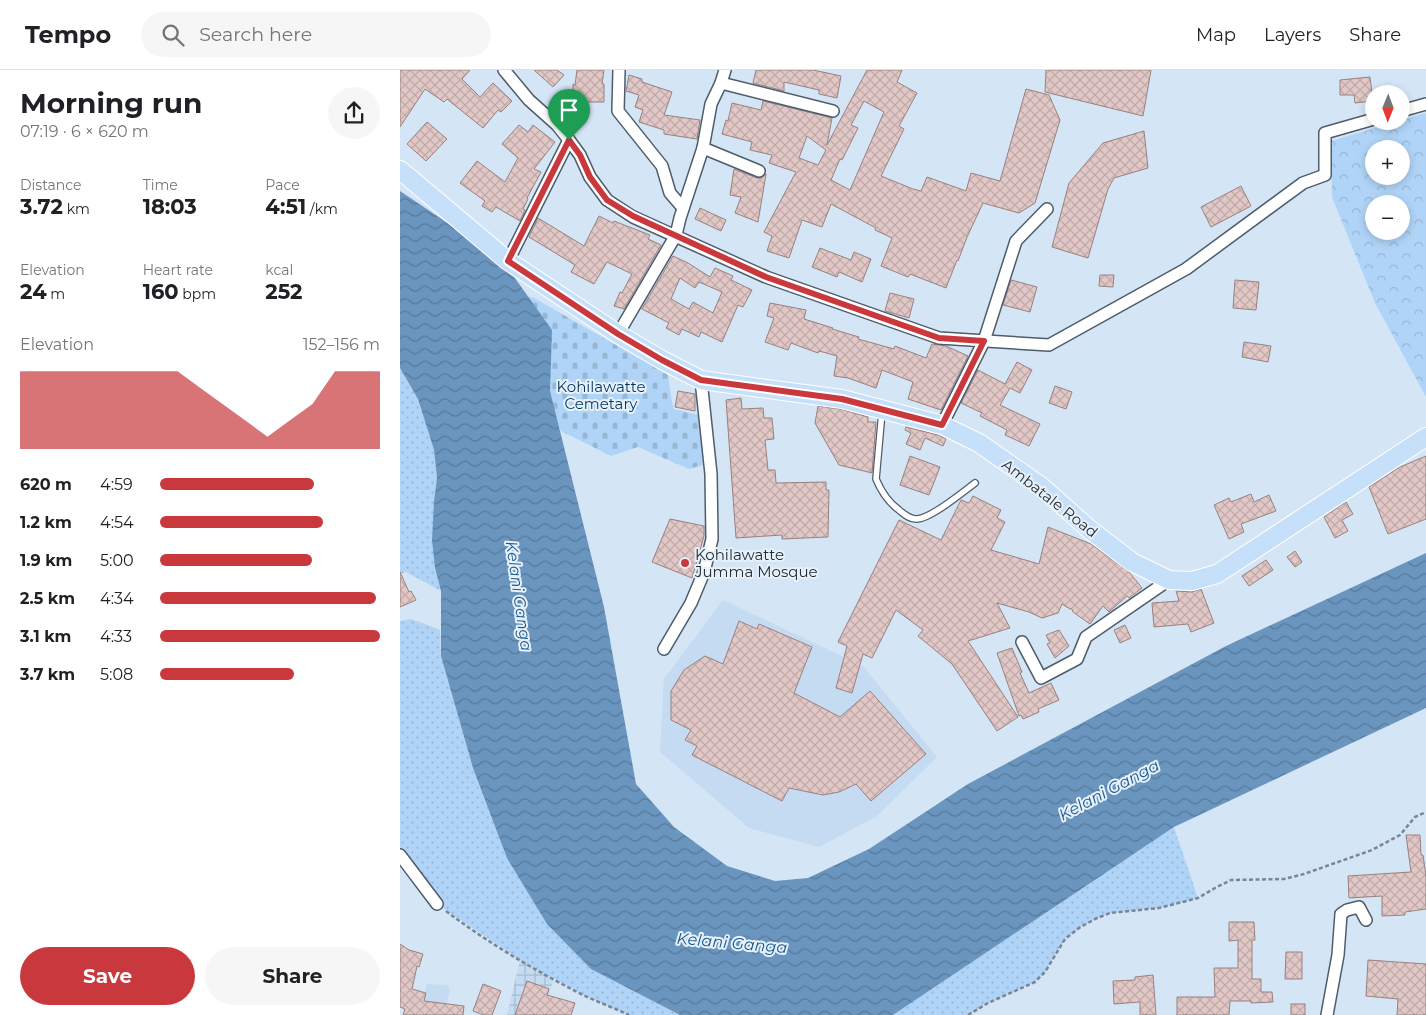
<!DOCTYPE html>
<meta charset="utf-8">
<style>
:root{--surface:#fff;--page:#f6f6f6;--text:#202124;--muted:#757577;--line:#e0e0e0;--accent:#c8383d}
body{margin:0;font-family:Montserrat,sans-serif;background:var(--page);color:var(--text);height:100vh;display:flex;flex-direction:column;font-size:19px;white-space:nowrap}
*{box-sizing:border-box;margin:0}
p{font-size:16px;color:var(--muted)}
.icon{flex:none;width:28px;height:28px;fill:none;stroke:currentColor;stroke-width:2;stroke-linecap:round;stroke-linejoin:round}
.map{position:relative;flex:1;overflow:hidden}
.sheet{display:flex;flex-direction:column;background:var(--surface);width:400px}
.sheet>*{flex:none}
.needle{width:32px;rotate:181deg}
.buttons{position:absolute;left:965px;top:15px;display:grid;gap:10px}
.buttons a{display:grid;place-items:center;width:45px;height:45px;border-radius:50%;background:var(--surface);box-shadow:0 2px 8px #0003;font-size:25px}
.pin{position:absolute;display:grid;place-items:center;width:42px;height:42px;color:#fff;margin:-51px -21px;border-radius:50% 50% 50% 0;rotate:-45deg;box-shadow:0 0 5px #0007}
.pin .icon{rotate:45deg}
.round{display:grid;place-items:center;flex:none;width:52px;height:52px;border-radius:26px;background:var(--page)}
.overview{display:flex;align-items:center;justify-content:space-between;height:85px;padding:0 20px}
h1{font-size:28px;font-weight:700;line-height:38px}
.metrics{display:grid;grid-template-columns:repeat(3,1fr);gap:8px;height:85px;padding:5px 20px}
.metrics div{display:grid;align-content:center}
.metrics b{font-size:21px;font-weight:700}
.metrics small{font-size:14px;font-weight:400}
.metrics p{font-size:14px}
.chart{height:140px;padding:10px 20px}
.chart p{display:flex;justify-content:space-between}
.chart svg{width:100%;height:90px;margin-top:5px;fill:var(--accent);opacity:.7}
.button{display:flex;gap:10px;margin-top:auto;padding:10px 20px}
.button a{flex:1;height:58px;border-radius:30px;background:var(--accent);color:#fff;font-size:20px;font-weight:700;line-height:58px;text-align:center}
.button a+a{background:var(--page);color:var(--text)}
ul{padding:0 20px;list-style:none;font-size:16px}
li{display:grid;grid-template-columns:80px 60px 1fr;align-items:center;height:38px}
li i{height:12px;border-radius:6px;background:var(--accent)}
header{display:flex;align-items:center;gap:30px;box-sizing:border-box;height:70px;padding:0 25px;background:var(--surface);border-bottom:1px solid var(--line)}
header strong{font-size:24px}
nav{display:flex;gap:28px;margin-inline-start:auto;font-size:18px}
.search{width:350px;height:45px;background:var(--page);display:flex;align-items:center;gap:12px;box-sizing:border-box;padding:0 18px;border-radius:28px;color:var(--muted);font-size:19px}
main{display:flex;flex:1;min-height:0}
.map>svg:first-child{display:block}
.built{fill:#c4dbf1}
.industrial{fill:url(#industrial-grid)}
.grass{fill:url(#grass-dots)}
.cemetery{fill:url(#cemetery-stones)}
.park{fill:url(#park-crowns);fill-rule:evenodd}
.water{fill:url(#water-waves)}
.building{fill:url(#building-cross-hatch);stroke:#99817f;fill-rule:evenodd}
.lines{fill:none;stroke-linecap:round;stroke-linejoin:round}
.lane-casing{stroke:#4e5c6b;stroke-width:8}
.street-casing{stroke:#4e5c6b;stroke-width:14}
.primary-casing{stroke:#fff;stroke-width:20}
.path{stroke:#7a8691;stroke-width:2.5;stroke-dasharray:4 2.5;stroke-linecap:butt}
.lane{stroke:#fff;stroke-width:5.5}
.street{stroke:#fff;stroke-width:11}
.primary{stroke:#c7e0fa;stroke-width:18}
.route-casing{stroke:#fff;stroke-width:10}
.route{stroke:#c8383d;stroke-width:6}
.poi-dot{fill:#c8383d;stroke:#e7f1fb;stroke-width:2}
.labels{text-anchor:middle;dominant-baseline:central;stroke-width:4;stroke-linejoin:round;paint-order:stroke}
.park-label{font-size:15px;fill:#03365e;stroke:#e7f1fb}
.street-label{font-size:15px;fill:#262c33;stroke:#e7f1fb}
.poi-label{font-size:15px;fill:#262c33;stroke:#e7f1fb;text-anchor:start}
.water-label{font-size:16px;font-style:italic;fill:#18588e;stroke:#e7f1fb}
</style>
<header>
<strong>Tempo</strong>
<div class="search"><svg class="icon" aria-label="search" viewBox="0 0 24 24"><circle cx="10" cy="10" r="6"/><path d="M15 15l6 6"/></svg>Search here</div>
<nav><a>Map</a><a>Layers</a><a>Share</a></nav>
</header>
<main>
<section class="sheet">
<div class="overview"><div><h1>Morning run</h1><p>07:19 · 6 × 620 m</p></div><a class="round"><svg class="icon" aria-label="share" viewBox="0 0 24 24"><path d="M12 15V3M7 8l5-5 5 5M5 13v7h14v-7"/></svg></a></div>
<div class="metrics">
<div><p>Distance</p><b>3.72<small> km</small></b></div>
<div><p>Time</p><b>18:03</b></div>
<div><p>Pace</p><b>4:51<small> /km</small></b></div>
</div>
<div class="metrics">
<div><p>Elevation</p><b>24<small> m</small></b></div>
<div><p>Heart rate</p><b>160<small> bpm</small></b></div>
<div><p>kcal</p><b>252</b></div>
</div>
<div class="chart"><p><span>Elevation</span>152–156 m</p>
<svg viewBox="0 0 160 44" preserveAspectRatio="none"><path d="M0 44V6L10 6L20 6L30 6L40 6L50 6L60 6L70 6L80 14L90 22L100 30L110 38L120 30L130 22L140 6L150 6L160 6V44z"/></svg>
</div>
<ul>
<li><b>620 m</b>4:59<i style="width:70%"></i></li>
<li><b>1.2 km</b>4:54<i style="width:74%"></i></li>
<li><b>1.9 km</b>5:00<i style="width:69%"></i></li>
<li><b>2.5 km</b>4:34<i style="width:98%"></i></li>
<li><b>3.1 km</b>4:33<i style="width:100%"></i></li>
<li><b>3.7 km</b>5:08<i style="width:61%"></i></li>
</ul>
<div class="button"><a>Save</a><a>Share</a></div>
</section>
<div class="map">
<svg width="1026" height="945" viewBox="0 0 1026 945">
<defs>
<pattern id="industrial-grid" width="8" height="8" patternUnits="userSpaceOnUse" patternTransform="scale(1.25)"><rect width="8" height="8" fill="#c4dbf1"/><path d="M0 4h8M4 0v8" fill="none" stroke="#a8bccf"/></pattern>
<pattern id="grass-dots" width="8" height="8" patternUnits="userSpaceOnUse" patternTransform="scale(1.25)"><rect width="8" height="8" fill="#b0d4f7"/><path d="M2 2h.1M6 6h.1" fill="none" stroke="#97b6d4" stroke-width="1.8" stroke-linecap="round"/></pattern>
<pattern id="cemetery-stones" width="16" height="16" patternUnits="userSpaceOnUse" patternTransform="scale(1.25)"><rect width="16" height="16" fill="#b0d4f7"/><path d="M2 7V4a2 2 0 0 1 4 0v3zM10 15v-3a2 2 0 0 1 4 0v3z" fill="#97b6d4"/></pattern>
<pattern id="park-crowns" width="20" height="18" patternUnits="userSpaceOnUse" patternTransform="scale(1.25)"><rect width="20" height="18" fill="#b0d4f7"/><path d="M2 6a3 3 0 1 1 6 0M12 15a3 3 0 1 1 6 0" fill="none" stroke="#97b6d4"/></pattern>
<pattern id="water-waves" width="16" height="10" patternUnits="userSpaceOnUse" patternTransform="scale(1.25)"><rect width="16" height="10" fill="#6a95be"/><path d="M0 5q4-4 8 0t8 0" fill="none" stroke="#577a9b"/></pattern>
<pattern id="building-cross-hatch" width="8" height="8" patternUnits="userSpaceOnUse" patternTransform="scale(1.25)"><rect width="8" height="8" fill="#e1c7c5"/><path d="M0 0l8 8M0 8l8-8" fill="none" stroke="#c1abaa"/></pattern>
</defs>
<rect width="100%" height="100%" fill="#d4e5f6"/>
<g class="built">
<polygon points="323,530 463,596 537,687 477,746 419,777 349,758 260,682 264,609"/>
<polygon points="27,914 47,915 50,920 44,945 19,945"/>
</g>
<polygon class="industrial" points="120,890 154,908 142,945 107,945"/>
<g class="grass">
<polygon points="0,298 18,329 34,380 37,408 34,431 35,498 41,521 6,502 0,504"/>
<polygon points="11,549 40,560 41,586 73,698 191,899 280,945 229,945 184,925 120,890 37,834 0,785 0,551"/>
<polygon points="774,757 798,828 759,838 710,843 695,849 679,858 665,869 645,902 635,912 588,933 568,945 493,945"/>
</g>
<polygon class="cemetery" points="128,226 136,229 268,305 273,339 299,345 303,395 289,399 238,377 211,386 161,361 147,324 147,263"/>
<path class="park" d="M1025,43l1,1v283l-51,-94 -43,-106 -1,-56zM974,79h27v27h-27zM974,134h27v27h-27z"/>
<polygon class="water" points="0,121 70,168 112,204 152,260 150,321 204,537 236,714 274,757 327,796 375,811 408,808 469,779 568,714 826,576 1026,483 1026,638 774,757 493,945 280,945 191,899 147,854 107,788 73,698 41,586 41,521 35,498 32,470 34,431 37,408 34,380 18,329 0,298"/>
<g class="building">
<polygon points="0,0 70,0 62,9 80,27 93,13 112,31 101,42 98,40 83,58 47,29 44,32 25,19 0,57"/>
<polygon points="134,0 157,0 164,5 153,17"/>
<polygon points="177,0 204,0 202,14 204,14 204,32 173,32 173,14 175,15"/>
<polygon points="356,0 413,0 441,6 437,28 419,24 419,20 384,12 384,21 353,13"/>
<path d="M467,0h35l-5,12 20,11 -18,33 5,3 -23,47 32,13 8,2 6,-14 39,14 5,-18 29,8 26,-92 23,6 11,25 -25,83 -16,10 -36,-10 -16,34 -9,24 -1,-1 -11,28 -36,-14 -2,3 -27,-11 11,-28 -17,-8 1,-2 -45,-24 -9,23 -20,-7 -13,38 -22,-7 5,-15 -8,-4 32,-60 -27,-9 3,-8 -22,-5 2,-8 -30,-8 4,-14 2,1 4,-18 29,7 2,-9 69,17 -5,27zM464,31l20,11 -34,78 -19,-10 9,-21 2,1 16,-32 -7,-3zM407,66l19,14 -8,15 -19,-7z"/>
<polygon points="646,0 751,0 743,46 645,22"/>
<polygon points="229,5 242,9 242,12 272,22 264,45 300,50 297,69 264,64 264,60 239,52 243,40 235,37 239,25 226,21"/>
<polygon points="970,7 973,31 955,33 954,25 940,25 940,10"/>
<polygon points="27,52 47,69 26,91 7,74"/>
<polygon points="119,55 128,62 133,55 155,72 134,99 141,102 127,128 128,129 123,139 125,140 120,151 96,137 92,142 82,136 85,131 60,113 77,91 105,112 118,88 102,74"/>
<polygon points="744,61 748,98 714,108 708,119 688,188 652,177 669,113 703,73"/>
<polygon points="334,99 357,108 360,108 366,104 358,152 335,143 341,127 330,125"/>
<polygon points="841,116 851,136 811,157 801,137"/>
<polygon points="300,138 326,150 321,161 295,149"/>
<polygon points="199,146 213,153 214,151 250,165 248,169 261,175 224,239 214,236 220,222 222,223 232,204 207,192 194,214 171,202 175,195 129,167 138,148 184,176"/>
<polygon points="420,178 451,190 454,182 471,189 462,212 439,202 437,207 412,197"/>
<path d="M273,186l15,7 22,14 5,-9 18,8 -2,4 21,10 -9,17 -5,-2 -16,37 -21,-10 -2,5 -17,-8 -3,6 -13,-7 3,-5 -27,-14zM280,208l15,10 4,-6 23,10 -9,21 -20,-11 -4,7 -18,-10z"/>
<polygon points="700,205 714,205 713,217 699,216"/>
<polygon points="611,210 637,217 630,242 603,235"/>
<polygon points="835,210 859,212 856,240 833,238"/>
<polygon points="490,223 514,229 509,248 485,241"/>
<polygon points="370,233 406,240 404,249 433,258 432,259 459,267 458,269 494,279 495,276 526,288 532,274 546,276 568,286 541,340 508,329 513,312 482,300 476,318 448,308 434,306 437,286 419,281 418,283 391,273 388,280 365,272 374,248 367,246"/>
<polygon points="844,272 871,276 868,292 842,287"/>
<polygon points="617,292 632,300 620,323 610,318 600,335 640,354 629,376 605,365 607,360 580,346 582,343 561,333 578,300 605,314"/>
<polygon points="655,316 672,322 666,339 649,333"/>
<polygon points="278,321 295,324 295,341 275,337"/>
<polygon points="341,328 342,339 363,338 364,348 372,348 374,369 365,370 368,400 375,400 376,413 426,412 426,420 429,420 428,467 382,469 382,465 336,468 326,330"/>
<polygon points="418,336 440,339 468,347 468,352 476,352 472,403 439,395 415,353"/>
<polygon points="506,357 538,365 546,369 543,376 525,368 520,380 506,374 511,363 505,360"/>
<polygon points="510,386 540,397 529,425 500,415"/>
<polygon points="1026,386 1026,449 988,464 969,417 1000,397"/>
<polygon points="851,424 854,432 869,425 876,441 841,454 844,462 829,469 814,435 829,428 831,432"/>
<polygon points="573,426 601,440 597,448 605,452 591,480 639,494 648,457 691,474 729,502 742,518 729,528 727,526 709,542 703,536 690,554 673,542 672,539 670,539 662,534 658,543 642,548 629,542 597,533 610,558 568,571 618,647 597,661 552,594 518,566 523,560 496,540 472,588 463,584 452,623 436,618 447,576 438,572 499,450 541,470 561,430 569,433"/>
<polygon points="946,432 953,444 942,450 948,461 935,468 924,447"/>
<polygon points="270,449 304,456 304,466 292,508 252,492"/>
<polygon points="895,481 902,492 895,497 887,487"/>
<polygon points="866,490 873,500 849,516 842,506"/>
<polygon points="0,502 9,522 11,521 16,530 0,537"/>
<polygon points="801,519 814,553 791,562 788,554 754,557 752,533 779,531 776,521 792,522"/>
<polygon points="339,551 357,559 359,554 412,577 394,623 440,647 470,621 526,684 471,731 456,714 439,722 423,725 389,718 382,731 292,685 297,676 285,670 291,660 271,650 271,621 284,600 305,586 323,594"/>
<polygon points="725,555 731,568 720,573 714,560"/>
<polygon points="659,560 669,576 655,588 647,574 650,573 646,565"/>
<polygon points="612,578 622,602 620,603 629,623 651,613 659,630 638,639 639,642 623,649 621,645 619,646 597,583"/>
<polygon points="1006,765 1020,765 1021,785 1023,785 1026,806 1026,839 1005,842 1005,845 982,846 982,826 949,828 948,806 1011,802"/>
<polygon points="829,852 854,852 855,870 852,870 852,909 861,909 861,922 872,922 873,932 851,933 851,931 830,931 829,945 777,945 777,927 815,927 814,898 838,898 838,870 829,871"/>
<polygon points="0,874 9,880 23,884 19,897 17,896 12,919 26,923 24,931 64,936 63,945 3,945 5,939 0,937"/>
<polygon points="886,882 902,882 902,909 885,909"/>
<polygon points="968,890 1026,894 1026,945 997,945 998,929 966,926"/>
<polygon points="753,905 756,945 740,945 740,932 714,934 713,911 735,910 735,907"/>
<polygon points="127,911 149,919 147,925 175,933 171,945 115,945"/>
<polygon points="83,914 101,921 92,945 84,945 73,941"/>
<rect x="891" y="934" width="14" height="11"/>
</g>
<g class="lines">
<defs>
<path id="lane" d="M482,342l-6,67c5,12 12,23 23,31 5,4 10,9 17,9 13,1 47,-27 59,-36"/>
<g id="street">
<polyline points="104,0 129,30 157,55 169,70 180,85 190,107 207,130 233,147 366,207 539,268 649,275 786,199 903,113 925,105 925,63 974,49"/>
<polyline points="219,0 218,41 262,96 270,123 283,138"/>
<polyline points="321,13 433,41"/>
<polyline points="1001,41 1026,34"/>
<polyline points="303,78 359,101"/>
<polyline points="108,191 169,70"/>
<polyline points="218,264 276,165 280,148 303,78 311,34 321,13 325,0"/>
<polyline points="542,355 584,271 616,171 647,139"/>
<polyline points="622,572 641,608 677,589 686,567 769,510"/>
<polyline points="264,579 291,533 304,502 312,469 311,404 301,310"/>
<polyline points="0,785 37,834"/>
<polyline points="927,945 938,885 941,844 947,840 959,837 966,850"/>
</g>
<polyline id="primary" points="0,100 108,191 218,264 262,290 301,310 442,329 542,355 579,373 642,417 689,459 732,492 769,510 792,511 817,504 1026,367"/>
</defs>
<use href="#lane" class="lane-casing"/>
<use href="#street" class="street-casing"/>
<use href="#primary" class="primary-casing"/>
<g class="path">
<path d="M46,841c42,32 90,60 137,84 15,7 31,13 46,20"/>
<polyline points="568,945 588,933 635,912 645,902 665,869 679,858 695,849 710,843 759,838 798,828 815,818 831,810 884,809 904,804 972,780 1000,765 1015,747 1026,742"/>
</g>
<use href="#lane" class="lane"/>
<use href="#street" class="street"/>
<use href="#primary" class="primary"/>
</g>
<g class="lines">
<defs>
<polygon id="route" points="169,70 180,85 190,107 207,130 233,146 366,207 539,268 584,271 542,355 442,329 301,310 262,290 218,264 108,191"/>
</defs>
<use href="#route" class="route-casing"/>
<use href="#route" class="route"/>
</g>
<circle class="poi-dot" cx="285" cy="493" r="5"/>
<g class="labels">
<g class="park-label">
<text x="201" y="316">Kohilawatte<tspan x="201" dy="17">Cemetary</tspan></text>
</g>
<g class="street-label">
<text transform="translate(650 428) rotate(38)">Ambatale Road</text>
</g>
<g class="poi-label">
<text x="295" y="484">Kohilawatte<tspan x="295" dy="17">Jumma Mosque</tspan></text>
</g>
<g class="water-label">
<text transform="translate(119 526) rotate(82)">Kelani Ganga</text>
<text transform="translate(709 720) rotate(-28)">Kelani Ganga</text>
<text transform="translate(332 873) rotate(5)">Kelani Ganga</text>
</g>
</g>
</svg>
<div class="buttons">
<a><svg class="needle" viewBox="-14 -14 28 28"><path d="M0-13l5 13h-10z" fill="#e53935"/><path d="M0 13l5-13h-10z" fill="#757577"/></svg></a>
<a>+</a>
<a>−</a>
</div>
<div class="pin" style="left:169px;top:70px;background:#1e9e55"><svg class="icon" aria-label="arrive" viewBox="0 0 24 24"><path d="M6 21V4h12l-3 4 3 4H6"/></svg></div>
</div>
</main>
